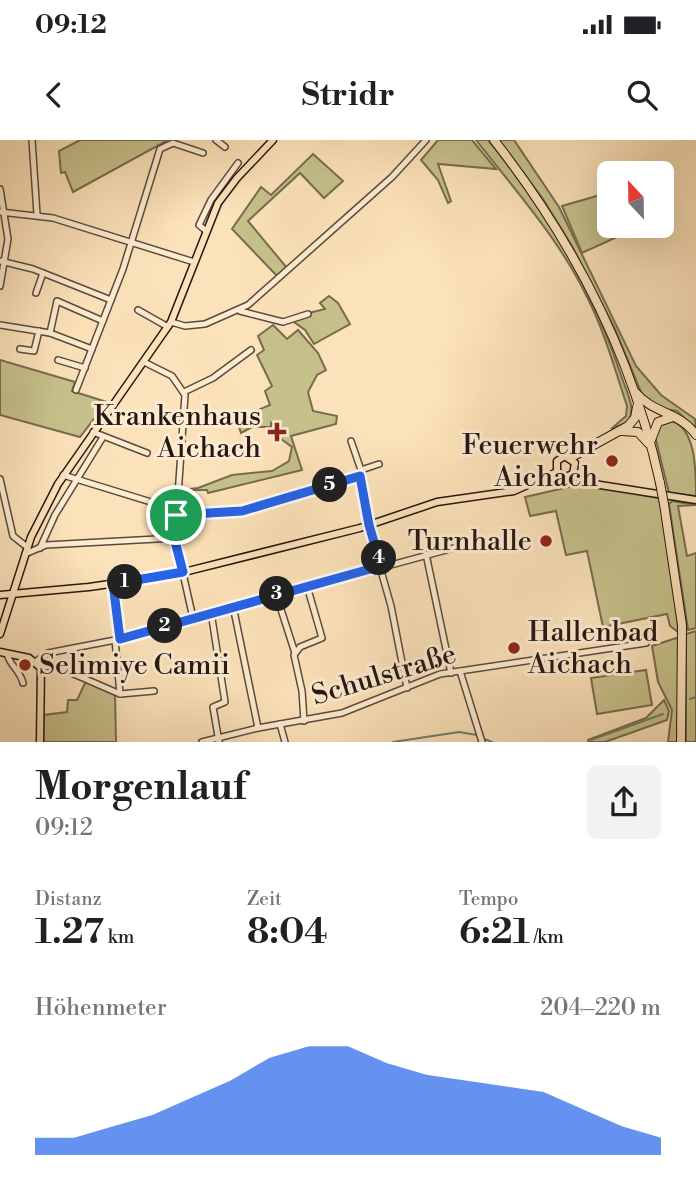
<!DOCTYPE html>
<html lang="de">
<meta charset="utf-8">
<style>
:root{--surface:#fff;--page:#f2f2f2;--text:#202124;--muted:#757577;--accent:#2563eb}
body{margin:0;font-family:"Libre Bodoni",serif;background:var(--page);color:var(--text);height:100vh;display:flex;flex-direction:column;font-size:26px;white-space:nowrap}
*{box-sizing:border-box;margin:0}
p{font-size:23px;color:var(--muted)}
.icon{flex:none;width:38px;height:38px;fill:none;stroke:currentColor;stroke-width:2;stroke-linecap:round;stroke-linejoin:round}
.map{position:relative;height:602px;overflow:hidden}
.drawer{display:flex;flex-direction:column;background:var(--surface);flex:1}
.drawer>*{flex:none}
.needle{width:46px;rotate:338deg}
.fabs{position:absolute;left:597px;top:21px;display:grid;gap:14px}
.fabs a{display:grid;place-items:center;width:77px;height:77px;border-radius:10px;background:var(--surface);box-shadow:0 7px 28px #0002;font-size:35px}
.pin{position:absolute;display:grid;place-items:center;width:60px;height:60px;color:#fff;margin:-30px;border:4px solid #fff;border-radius:50%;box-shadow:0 2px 7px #0007}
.km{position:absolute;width:35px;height:35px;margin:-18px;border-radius:50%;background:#222;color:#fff;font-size:19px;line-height:35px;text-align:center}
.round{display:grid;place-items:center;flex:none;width:74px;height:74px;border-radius:10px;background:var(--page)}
.head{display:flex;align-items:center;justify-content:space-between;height:119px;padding:0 35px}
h1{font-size:38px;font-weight:700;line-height:52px}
.figures{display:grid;grid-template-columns:repeat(3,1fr);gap:10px;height:119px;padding:7px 35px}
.figures div{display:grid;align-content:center}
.figures b{font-size:35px;font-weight:700}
.figures small{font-size:19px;font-weight:400}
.figures p{font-size:19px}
.chart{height:196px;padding:14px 35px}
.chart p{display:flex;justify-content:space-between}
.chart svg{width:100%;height:126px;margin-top:7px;fill:var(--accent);opacity:.7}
.status{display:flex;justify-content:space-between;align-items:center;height:49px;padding:0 35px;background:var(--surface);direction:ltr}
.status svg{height:19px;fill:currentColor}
header{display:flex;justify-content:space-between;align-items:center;height:91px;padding:0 35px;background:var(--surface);font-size:32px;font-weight:700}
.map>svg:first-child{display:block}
.green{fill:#c6c18b;stroke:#766c4e;stroke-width:2}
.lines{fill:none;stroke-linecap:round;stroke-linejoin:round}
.stream{stroke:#6f7c6d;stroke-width:2}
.minor-casing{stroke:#5b4a3c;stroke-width:8}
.major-casing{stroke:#251712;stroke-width:9}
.highway-casing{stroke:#251712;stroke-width:10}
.minor{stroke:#fdecd2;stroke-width:5}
.major{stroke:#fce2ba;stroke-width:6}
.highway{stroke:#fce2ba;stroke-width:8}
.highway-bridge-casing{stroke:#251712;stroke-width:10;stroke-linecap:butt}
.highway-bridge{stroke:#fce2ba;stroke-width:8}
.route-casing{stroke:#fff;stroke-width:14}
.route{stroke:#2563eb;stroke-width:9}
.poi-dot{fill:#8f2418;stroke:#fdecd2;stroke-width:2.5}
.labels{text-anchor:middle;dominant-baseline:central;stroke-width:6;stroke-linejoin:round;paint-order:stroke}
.poi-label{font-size:28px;fill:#251712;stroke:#fdecd2;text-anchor:end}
.street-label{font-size:28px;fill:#251712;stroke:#fdecd2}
</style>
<div class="status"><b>09:12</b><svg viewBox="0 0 49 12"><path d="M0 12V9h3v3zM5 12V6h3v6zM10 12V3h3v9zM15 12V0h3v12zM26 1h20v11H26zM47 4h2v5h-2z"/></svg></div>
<header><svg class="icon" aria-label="back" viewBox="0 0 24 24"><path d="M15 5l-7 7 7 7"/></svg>Stridr<svg class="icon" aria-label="search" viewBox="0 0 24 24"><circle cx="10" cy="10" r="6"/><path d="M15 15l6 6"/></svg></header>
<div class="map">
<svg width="696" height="602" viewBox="0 0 696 602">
<rect width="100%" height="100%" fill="#fce2ba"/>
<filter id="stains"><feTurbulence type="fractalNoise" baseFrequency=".00286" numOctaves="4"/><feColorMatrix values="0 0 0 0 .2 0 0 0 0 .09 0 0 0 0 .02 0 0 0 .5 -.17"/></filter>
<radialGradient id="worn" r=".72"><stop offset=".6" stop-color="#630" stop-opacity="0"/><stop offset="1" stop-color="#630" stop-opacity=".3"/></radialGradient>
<g class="green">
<polygon points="80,0 168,0 73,52 65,32 61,33 59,11"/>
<polygon points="438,0 472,0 496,29 438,24 451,61 448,63 438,40 421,20"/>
<path d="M476,0h12c58,71 106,151 134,238 5,15 15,31 5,45l-16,6 15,-13 1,-10c-12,-36 -22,-73 -39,-107 -28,-59 -72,-108 -112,-159z"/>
<polygon points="499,0 514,0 559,67 636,226 661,255 695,279 696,289 677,271 658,268 643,257 615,189 572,106 543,59"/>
<polygon points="313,14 343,41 324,58 300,33 248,81 287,128 278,137 232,89 261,47 271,55"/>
<polygon points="607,53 609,86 624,86 626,93 582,113 562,66"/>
<polygon points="329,156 338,163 350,184 314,204 305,190 294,182 309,173 325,169 320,163"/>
<polygon points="273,185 287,199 298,190 318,213 326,230 317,235 308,252 313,271 337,276 336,284 291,296 302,330 208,353 207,350 183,350 198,348 232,335 272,331 289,321 292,307 274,294 273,289 278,289 271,283 271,287 252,287 241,293 239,287 243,284 238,284 237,279 270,265 265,251 272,246 257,215 264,210 258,196"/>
<polygon points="0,220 75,242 72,251 107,262 80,297 0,275"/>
<path d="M668,280c28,5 28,49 28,76l-27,-3 -14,-57 3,-10z"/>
<polygon points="573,346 595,346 659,358 677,454 678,492 670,486 667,474 603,487 587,411 566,415 556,371 530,376 525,357"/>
<polygon points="672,361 696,365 678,366 687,416 696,413 696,488 688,490 669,364"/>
<polygon points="696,491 696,602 686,602 686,494"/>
<polygon points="676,498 679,499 678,602 668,602 672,570 658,542 652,506"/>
<polygon points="646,530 652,565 597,574 591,538"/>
<polygon points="86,541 115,554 116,602 43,602 44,575 67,572 68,560 77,560"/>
<polygon points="664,560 669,571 667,580 605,602 588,602 588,600 646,578"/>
</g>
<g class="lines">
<g class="stream">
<polyline points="690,559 696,557"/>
<polyline points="482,598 492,602"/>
<polyline points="588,601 663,574"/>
<polyline points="393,602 459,592 477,595"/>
</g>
<defs>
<g id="minor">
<polyline points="32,0 37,74"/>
<polyline points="216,0 225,7"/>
<polyline points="0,49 8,99 0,146"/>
<polyline points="0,72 53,78 194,122"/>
<polyline points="205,90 199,85 211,60 238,23"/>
<polyline points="0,121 33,129 111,160"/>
<polyline points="36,153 43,133"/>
<polyline points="138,170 168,187"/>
<polyline points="240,171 283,182 308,174"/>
<polyline points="171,182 185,186 205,184 248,165 392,37 426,0"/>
<polyline points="0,185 50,193 92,209"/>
<polyline points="50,193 57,161 103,181"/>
<polyline points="20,209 34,211 39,191"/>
<polyline points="58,220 85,228"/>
<polyline points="144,222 172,236 185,255 175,398 193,478"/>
<polyline points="76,250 123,129 160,9 173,3 203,13"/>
<polyline points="184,252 213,238 251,210"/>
<polyline points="93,292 147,313"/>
<polyline points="351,301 361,330 368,385 391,466 407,548"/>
<polyline points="361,330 379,324"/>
<polyline points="63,335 177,370"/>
<polyline points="0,339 13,396 27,407"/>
<polyline points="176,375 242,371 360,336"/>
<polyline points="40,408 55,375 103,297"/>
<polyline points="25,414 46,405 175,398"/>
<polyline points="426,414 451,533"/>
<polyline points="113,444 120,499"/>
<polyline points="276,454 295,513"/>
<polyline points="233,466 258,588"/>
<polyline points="211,472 225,562 213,567 219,602"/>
<polyline points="115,500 120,554"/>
<path d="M7,514c3,12 13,16 16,29"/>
<polyline points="35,522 48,513 115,500 483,400"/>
<polyline points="41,528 53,525 120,554 154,551"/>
<polyline points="460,531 482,602"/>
<polyline points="304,581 302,551 294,515 300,507 322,498 307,446"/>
<polyline points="280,584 285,602"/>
<polyline points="202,602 258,588 342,573 440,534 646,503"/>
</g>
<g id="major">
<polyline points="557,332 565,337 573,334 594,344 696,360"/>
<polyline points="557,332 557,321 565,316 575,323 573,334"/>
<polyline points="0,455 89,447 172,435 360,388 437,362 514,351 557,332"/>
<polyline points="0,494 31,397 58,344 171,182 218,63 237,38 273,0"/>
<polyline points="0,512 29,518 41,528 40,602"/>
</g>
<g id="highway">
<path d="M494,0c79,101 139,217 166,343"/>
<path d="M636,253c18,21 44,19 60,42"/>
<polyline points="621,291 638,292 648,303"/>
<polyline points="651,300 658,282 673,277"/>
<polyline points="570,318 628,286 635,278 637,267"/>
<polyline points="664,364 682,485 681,602"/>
</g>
</defs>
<use href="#minor" class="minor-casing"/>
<use href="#major" class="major-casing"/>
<use href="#highway" class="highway-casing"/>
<use href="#minor" class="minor"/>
<use href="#major" class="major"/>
<use href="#highway" class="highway"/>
<defs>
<polyline id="highway-bridge" points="660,343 664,364"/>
</defs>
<use href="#highway-bridge" class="highway-bridge-casing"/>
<use href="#highway-bridge" class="highway-bridge"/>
</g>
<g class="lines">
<defs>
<polygon id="route" points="360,336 369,385 381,426 120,499 113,444 183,432 176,405 176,375 242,371"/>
</defs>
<use href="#route" class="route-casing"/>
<use href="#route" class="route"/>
</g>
<g class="poi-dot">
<path d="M273.5 281.5h7v7h7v7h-7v7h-7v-7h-7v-7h7z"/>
<circle cx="612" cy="321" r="7"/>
<circle cx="546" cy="401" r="7"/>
<circle cx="514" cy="508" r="7"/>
<circle cx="25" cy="525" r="7"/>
</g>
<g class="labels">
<g class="poi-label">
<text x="261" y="276">Krankenhaus<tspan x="261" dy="32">Aichach</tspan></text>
<text x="598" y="305">Feuerwehr<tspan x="598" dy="32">Aichach</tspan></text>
<text x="532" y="401">Turnhalle</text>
<text x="528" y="492" text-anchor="start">Hallenbad<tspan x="528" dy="32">Aichach</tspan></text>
<text x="39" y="525" text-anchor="start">Selimiye Camii</text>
</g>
<g class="street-label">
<text transform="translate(384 535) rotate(-17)">Schulstraße</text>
</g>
</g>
<rect width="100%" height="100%" filter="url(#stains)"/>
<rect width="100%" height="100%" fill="url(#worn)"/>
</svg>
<div class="fabs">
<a><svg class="needle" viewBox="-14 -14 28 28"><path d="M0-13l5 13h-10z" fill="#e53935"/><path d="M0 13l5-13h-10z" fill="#757577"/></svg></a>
</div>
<div class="pin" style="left:176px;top:375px;background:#1e9e55"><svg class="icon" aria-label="arrive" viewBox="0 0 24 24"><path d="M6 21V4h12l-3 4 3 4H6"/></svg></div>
<b class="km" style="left:125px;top:442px">1</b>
<b class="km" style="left:165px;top:486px">2</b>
<b class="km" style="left:277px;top:454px">3</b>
<b class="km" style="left:379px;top:418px">4</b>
<b class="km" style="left:330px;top:345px">5</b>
</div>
<section class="drawer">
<div class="head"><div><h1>Morgenlauf</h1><p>09:12</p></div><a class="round"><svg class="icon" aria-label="share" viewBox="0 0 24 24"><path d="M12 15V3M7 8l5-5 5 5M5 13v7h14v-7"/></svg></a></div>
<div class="figures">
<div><p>Distanz</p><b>1.27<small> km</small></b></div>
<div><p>Zeit</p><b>8:04</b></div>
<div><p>Tempo</p><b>6:21<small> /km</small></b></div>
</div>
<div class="chart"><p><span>Höhenmeter</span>204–220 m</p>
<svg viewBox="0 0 160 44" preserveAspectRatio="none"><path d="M0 44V38L10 38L20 34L30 30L40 24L50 18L60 10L70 6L80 6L90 12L100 16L110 18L120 20L130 22L140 28L150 34L160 38V44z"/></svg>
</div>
</section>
